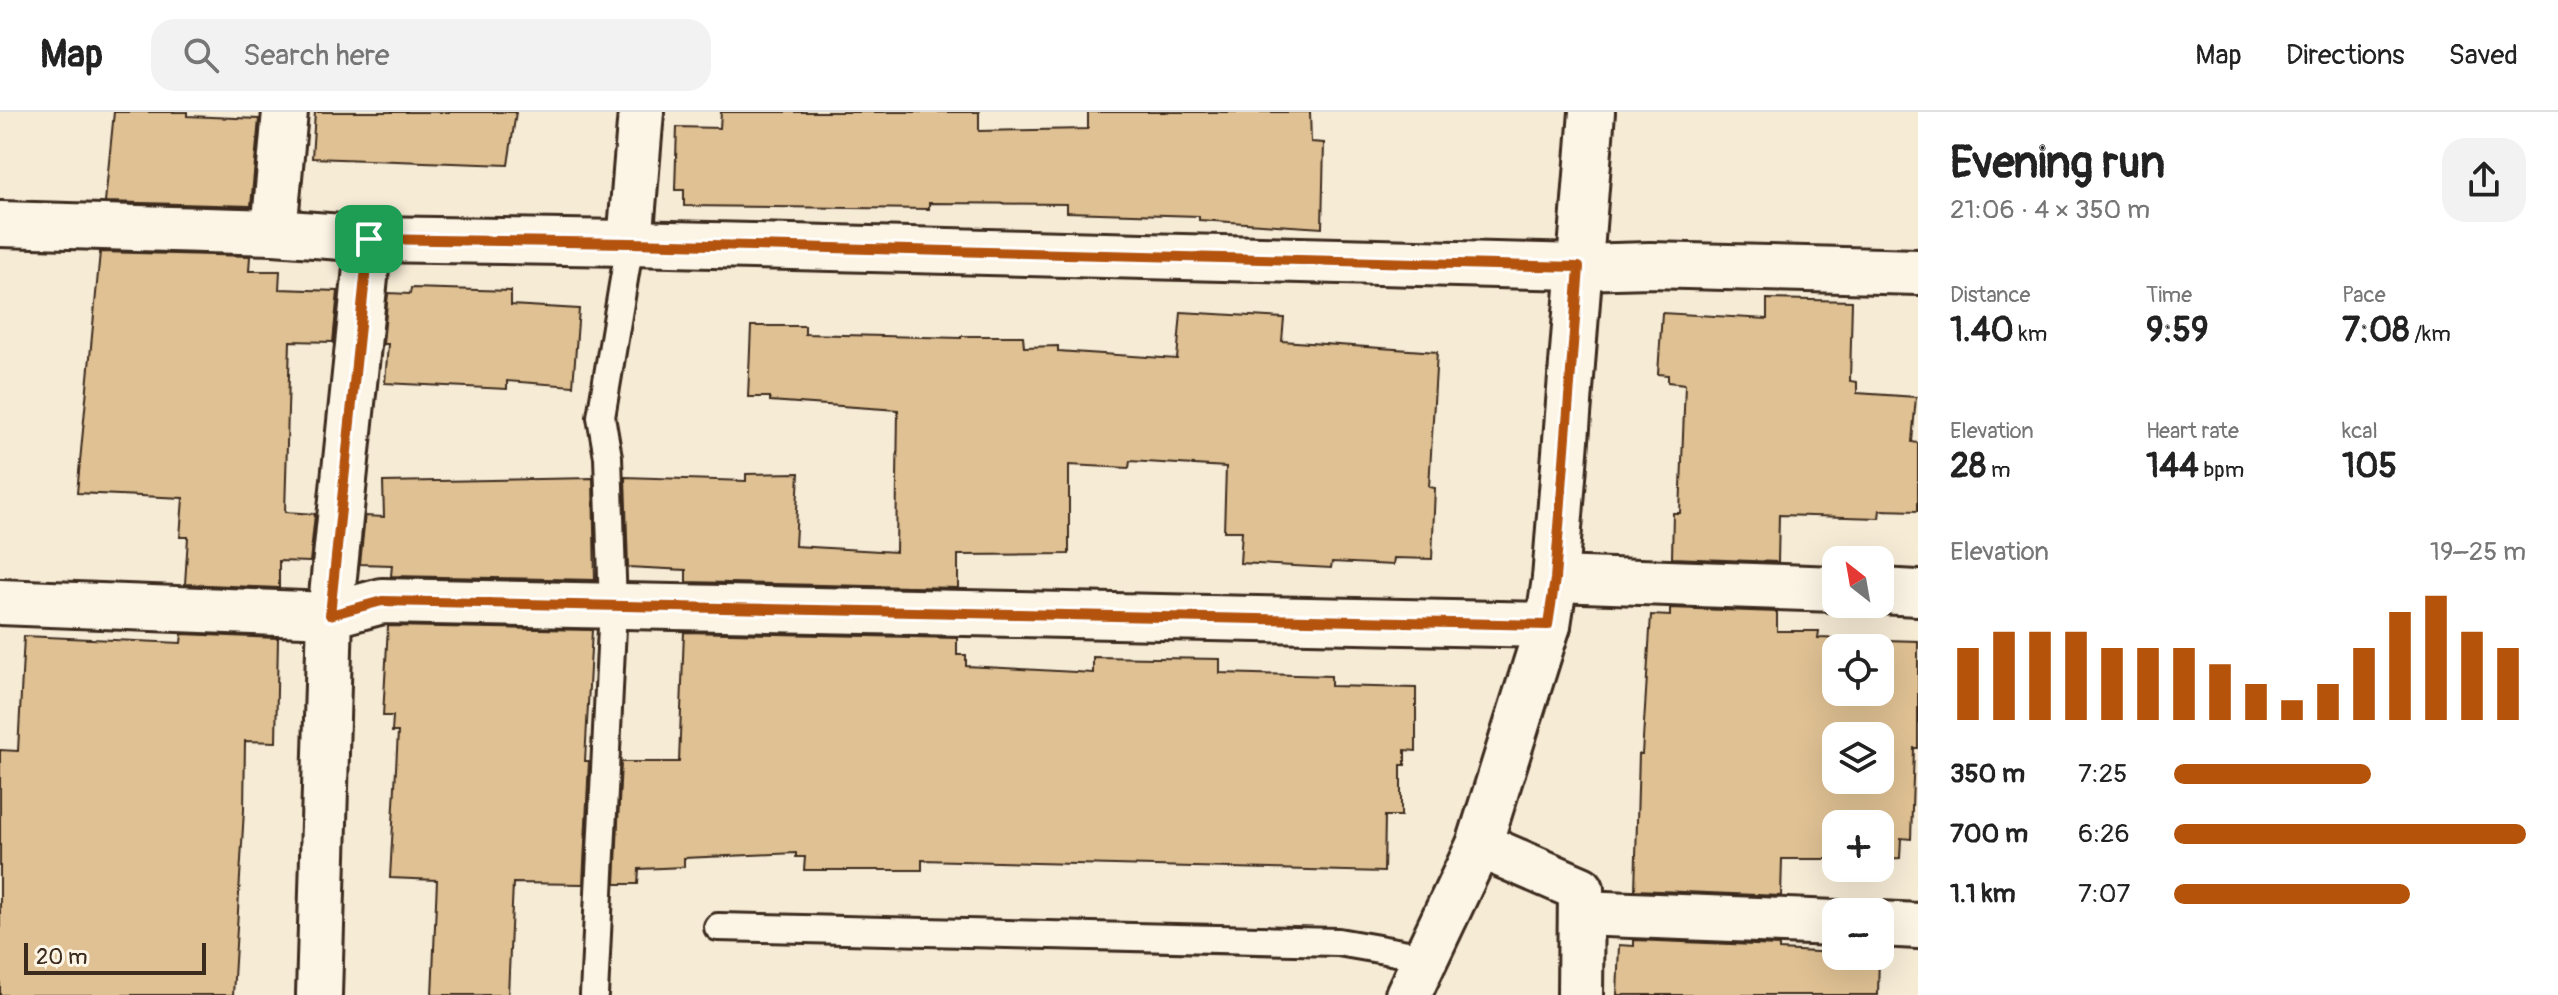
<!DOCTYPE html>
<meta charset="utf-8">
<style>
:root{--surface:#fff;--page:#f2f2f2;--text:#222;--muted:#767676;--line:#e0e0e0;--accent:#b45309}
body{margin:0;font-family:Pangolin,sans-serif;background:var(--page);color:var(--text);height:100vh;display:flex;flex-direction:column;font-size:30px;white-space:nowrap}
*{box-sizing:border-box;margin:0}
p{font-size:26px;color:var(--muted)}
.icon{flex:none;width:44px;height:44px;fill:none;stroke:currentColor;stroke-width:2;stroke-linecap:round;stroke-linejoin:round}
.map{position:relative;flex:1;overflow:hidden}
.sheet{display:flex;flex-direction:column;background:var(--surface);width:640px}
.sheet>*{flex:none}
.needle{width:52px;rotate:329deg}
.fabs{position:absolute;left:1822px;top:434px;display:grid;gap:16px}
.fabs a{display:grid;place-items:center;width:72px;height:72px;border-radius:16px;background:var(--surface);box-shadow:0 8px 32px #0002;font-size:40px}
.scale{position:absolute;left:24px;bottom:20px;width:182px;box-sizing:border-box;padding-left:8px;border:4px solid #3b2a1e;border-top:0;font-size:22px;line-height:28px;white-space:nowrap;color:#3b2a1e;-webkit-text-stroke:6px #fcf5e5;paint-order:stroke}
.pin{position:absolute;display:grid;place-items:center;width:68px;height:68px;color:#fff;margin:-34px;border-radius:16px;box-shadow:0 4px 12px #0006}
.round{display:grid;place-items:center;flex:none;width:84px;height:84px;border-radius:24px;background:var(--page)}
.summary{display:flex;align-items:center;justify-content:space-between;height:136px;padding:0 32px}
h1{font-size:44px;font-weight:700;line-height:60px}
.figures{display:grid;grid-template-columns:repeat(3,1fr);gap:12px;height:136px;padding:8px 32px}
.figures div{display:grid;align-content:center}
.figures b{font-size:34px;font-weight:700}
.figures small{font-size:22px;font-weight:400}
.figures p{font-size:22px}
.chart{height:224px;padding:16px 32px}
.chart p{display:flex;justify-content:space-between}
.chart svg{width:100%;height:144px;margin-top:8px;stroke:var(--accent);stroke-width:6}
ul{padding:0 32px;list-style:none;font-size:26px}
li{display:grid;grid-template-columns:128px 96px 1fr;align-items:center;height:60px}
li i{height:20px;border-radius:10px;background:var(--accent)}
header{display:flex;align-items:center;gap:48px;box-sizing:border-box;height:112px;padding:0 40px;background:var(--surface);border-bottom:2px solid var(--line)}
header strong{font-size:38px}
nav{display:flex;gap:44px;margin-inline-start:auto;font-size:28px}
.search{width:560px;height:72px;background:var(--page);display:flex;align-items:center;gap:20px;box-sizing:border-box;padding:0 28px;border-radius:24px;color:var(--muted);font-size:30px}
main{display:flex;flex:1;min-height:0}
.map>svg:first-child{display:block}
.building{fill:#dfc193;stroke:#3b2a1e;stroke-width:2;fill-rule:evenodd}
.lines{fill:none;stroke-linecap:round;stroke-linejoin:round}
.lane-casing{stroke:#3b2a1e;stroke-width:32}
.street-casing{stroke:#3b2a1e;stroke-width:50}
.secondary-casing{stroke:#3b2a1e;stroke-width:50}
.lane{stroke:#fcf5e5;stroke-width:26}
.street{stroke:#fcf5e5;stroke-width:44}
.secondary{stroke:#fcf5e5;stroke-width:44}
.route-casing{stroke:#fff;stroke-width:16}
.route{stroke:#b45309;stroke-width:10}
</style>
<header>
<strong>Map</strong>
<div class="search"><svg class="icon" aria-label="search" viewBox="0 0 24 24"><circle cx="10" cy="10" r="6"/><path d="M15 15l6 6"/></svg>Search here</div>
<nav><a>Map</a><a>Directions</a><a>Saved</a></nav>
</header>
<main>
<div class="map">
<svg width="1918" height="883" viewBox="0 0 1918 883">
<rect width="100%" height="100%" fill="#f6ebd5"/>
<filter id="ink" filterUnits="userSpaceOnUse"><feTurbulence type="fractalNoise" baseFrequency=".0125" numOctaves="2"/><feDisplacementMap in="SourceGraphic" scale="16" xChannelSelector="R" yChannelSelector="G"/><feConvolveMatrix kernelMatrix="1 2 1 2 8 2 1 2 1" color-interpolation-filters="sRGB"/></filter>
<g filter="url(#ink)">
<g class="building">
<polygon points="114,0 187,0 187,4 259,7 251,94 105,90"/>
<polygon points="315,0 516,0 508,53 312,46"/>
<polygon points="721,0 979,0 979,19 1088,17 1088,0 1310,0 1311,30 1324,31 1322,116 1199,108 1199,104 1067,100 1067,92 929,91 929,97 684,94 684,78 675,78 677,15 720,16"/>
<polygon points="100,140 250,144 249,159 280,159 279,177 338,179 333,230 290,229 285,400 315,402 310,450 279,449 279,476 185,472 188,425 180,425 183,386 77,381"/>
<polygon points="411,176 511,179 511,193 579,197 573,274 507,269 507,277 385,271 388,232 383,232 388,181 410,182"/>
<polygon points="1767,187 1852,189 1850,269 1857,270 1857,281 1916,285 1912,330 1918,331 1918,399 1880,398 1879,406 1779,403 1778,450 1672,446 1673,401 1680,401 1685,272 1668,270 1668,263 1658,262 1662,201 1767,207"/>
<polygon points="1181,200 1284,206 1282,229 1437,240 1429,375 1435,376 1432,447 1394,446 1393,453 1332,450 1331,456 1240,451 1242,419 1224,419 1226,355 1130,349 1129,356 1069,353 1069,442 958,443 958,476 686,470 686,458 628,455 625,365 746,369 746,362 799,361 795,434 896,440 898,298 770,289 770,285 748,285 751,214 805,214 805,222 961,226 961,224 1023,224 1024,235 1058,234 1058,239 1177,247"/>
<polygon points="593,366 595,468 391,464 392,453 360,452 365,404 384,405 383,370"/>
<path d="M1670,496l107,4v19h42l-1,7 100,3v107h-4l-3,91 -10,-1 -1,20 -20,1v-35h-44v35h-54l-1,37 -146,-6 4,-136h3l9,-139 19,1zM1836,536h44v44h-44zM1836,624h44v44h-44z"/>
<polygon points="388,514 592,518 585,649 589,649 583,772 513,771 508,883 432,883 437,768 390,766 398,620 392,620 393,604 383,604"/>
<polygon points="684,520 957,526 957,543 966,543 966,554 1093,561 1093,545 1220,547 1220,561 1331,564 1331,574 1416,576 1416,639 1405,638 1405,653 1401,653 1401,704 1385,704 1384,760 922,748 922,758 804,758 805,745 796,745 796,741 684,746 684,755 639,757 638,772 615,772 621,650 679,650"/>
<polygon points="182,522 278,526 276,630 245,629 244,698 233,883 0,883 0,638 18,639 24,524 181,531"/>
<polygon points="1634,828 1779,834 1779,838 1836,841 1836,844 1879,844 1878,883 1617,883 1619,833 1634,834"/>
</g>
<g class="lines">
<defs>
<g id="lane">
<polyline points="718,815 1338,830 1425,845"/>
<polyline points="594,883 613,495 608,345 601,305 630,131"/>
</g>
<g id="street">
<polyline points="0,112 274,120 369,127 630,131 1579,155 1650,153 1918,160"/>
<polyline points="274,120 285,0"/>
<polyline points="630,131 641,0"/>
<polyline points="1555,467 1836,477"/>
<polyline points="1880,479 1918,481"/>
<polyline points="0,490 330,503 382,489 1548,513"/>
<polyline points="1479,733 1581,777 1580,883"/>
<polyline points="1581,801 1836,811"/>
<polyline points="1880,812 1918,814"/>
<polyline points="319,883 330,503 369,127"/>
</g>
<polyline id="secondary" points="1408,883 1479,733 1548,513 1555,467 1592,0"/>
</defs>
<use href="#lane" class="lane-casing"/>
<use href="#street" class="street-casing"/>
<use href="#secondary" class="secondary-casing"/>
<use href="#lane" class="lane"/>
<use href="#street" class="street"/>
<use href="#secondary" class="secondary"/>
</g>
</g>
<g class="lines" filter="url(#ink)">
<defs>
<polygon id="route" points="369,127 630,131 1579,155 1555,467 1548,513 382,489 330,503"/>
</defs>
<use href="#route" class="route-casing"/>
<use href="#route" class="route"/>
</g>
</svg>
<div class="fabs">
<a><svg class="needle" viewBox="-14 -14 28 28"><path d="M0-13l5 13h-10z" fill="#e53935"/><path d="M0 13l5-13h-10z" fill="#767676"/></svg></a>
<a><svg class="icon" aria-label="locate" viewBox="0 0 24 24"><circle cx="12" cy="12" r="6"/><path d="M12 2v4M12 18v4M2 12h4M18 12h4"/></svg></a>
<a><svg class="icon" aria-label="layers" viewBox="0 0 24 24"><path d="M12 4l9 5-9 5-9-5zM3 14l9 5 9-5"/></svg></a>
<a>+</a>
<a>−</a>
</div>
<div class="scale">20 m</div>
<div class="pin" style="left:369px;top:127px;background:#1e9e55"><svg class="icon" aria-label="arrive" viewBox="0 0 24 24"><path d="M6 21V4h12l-3 4 3 4H6"/></svg></div>
</div>
<section class="sheet">
<div class="summary"><div><h1>Evening run</h1><p>21:06 · 4 × 350 m</p></div><a class="round"><svg class="icon" aria-label="share" viewBox="0 0 24 24"><path d="M12 15V3M7 8l5-5 5 5M5 13v7h14v-7"/></svg></a></div>
<div class="figures">
<div><p>Distance</p><b>1.40<small> km</small></b></div>
<div><p>Time</p><b>9:59</b></div>
<div><p>Pace</p><b>7:08<small> /km</small></b></div>
</div>
<div class="figures">
<div><p>Elevation</p><b>28<small> m</small></b></div>
<div><p>Heart rate</p><b>144<small> bpm</small></b></div>
<div><p>kcal</p><b>105</b></div>
</div>
<div class="chart"><p><span>Elevation</span>19–25 m</p>
<svg viewBox="0 0 160 44" preserveAspectRatio="none"><path d="M5 44V22M15 44V17M25 44V17M35 44V17M45 44V22M55 44V22M65 44V22M75 44V27M85 44V33M95 44V38M105 44V33M115 44V22M125 44V11M135 44V6M145 44V17M155 44V22"/></svg>
</div>
<ul>
<li><b>350 m</b>7:25<i style="width:56%"></i></li>
<li><b>700 m</b>6:26<i style="width:100%"></i></li>
<li><b>1.1 km</b>7:07<i style="width:67%"></i></li>
</ul>
</section>
</main>
